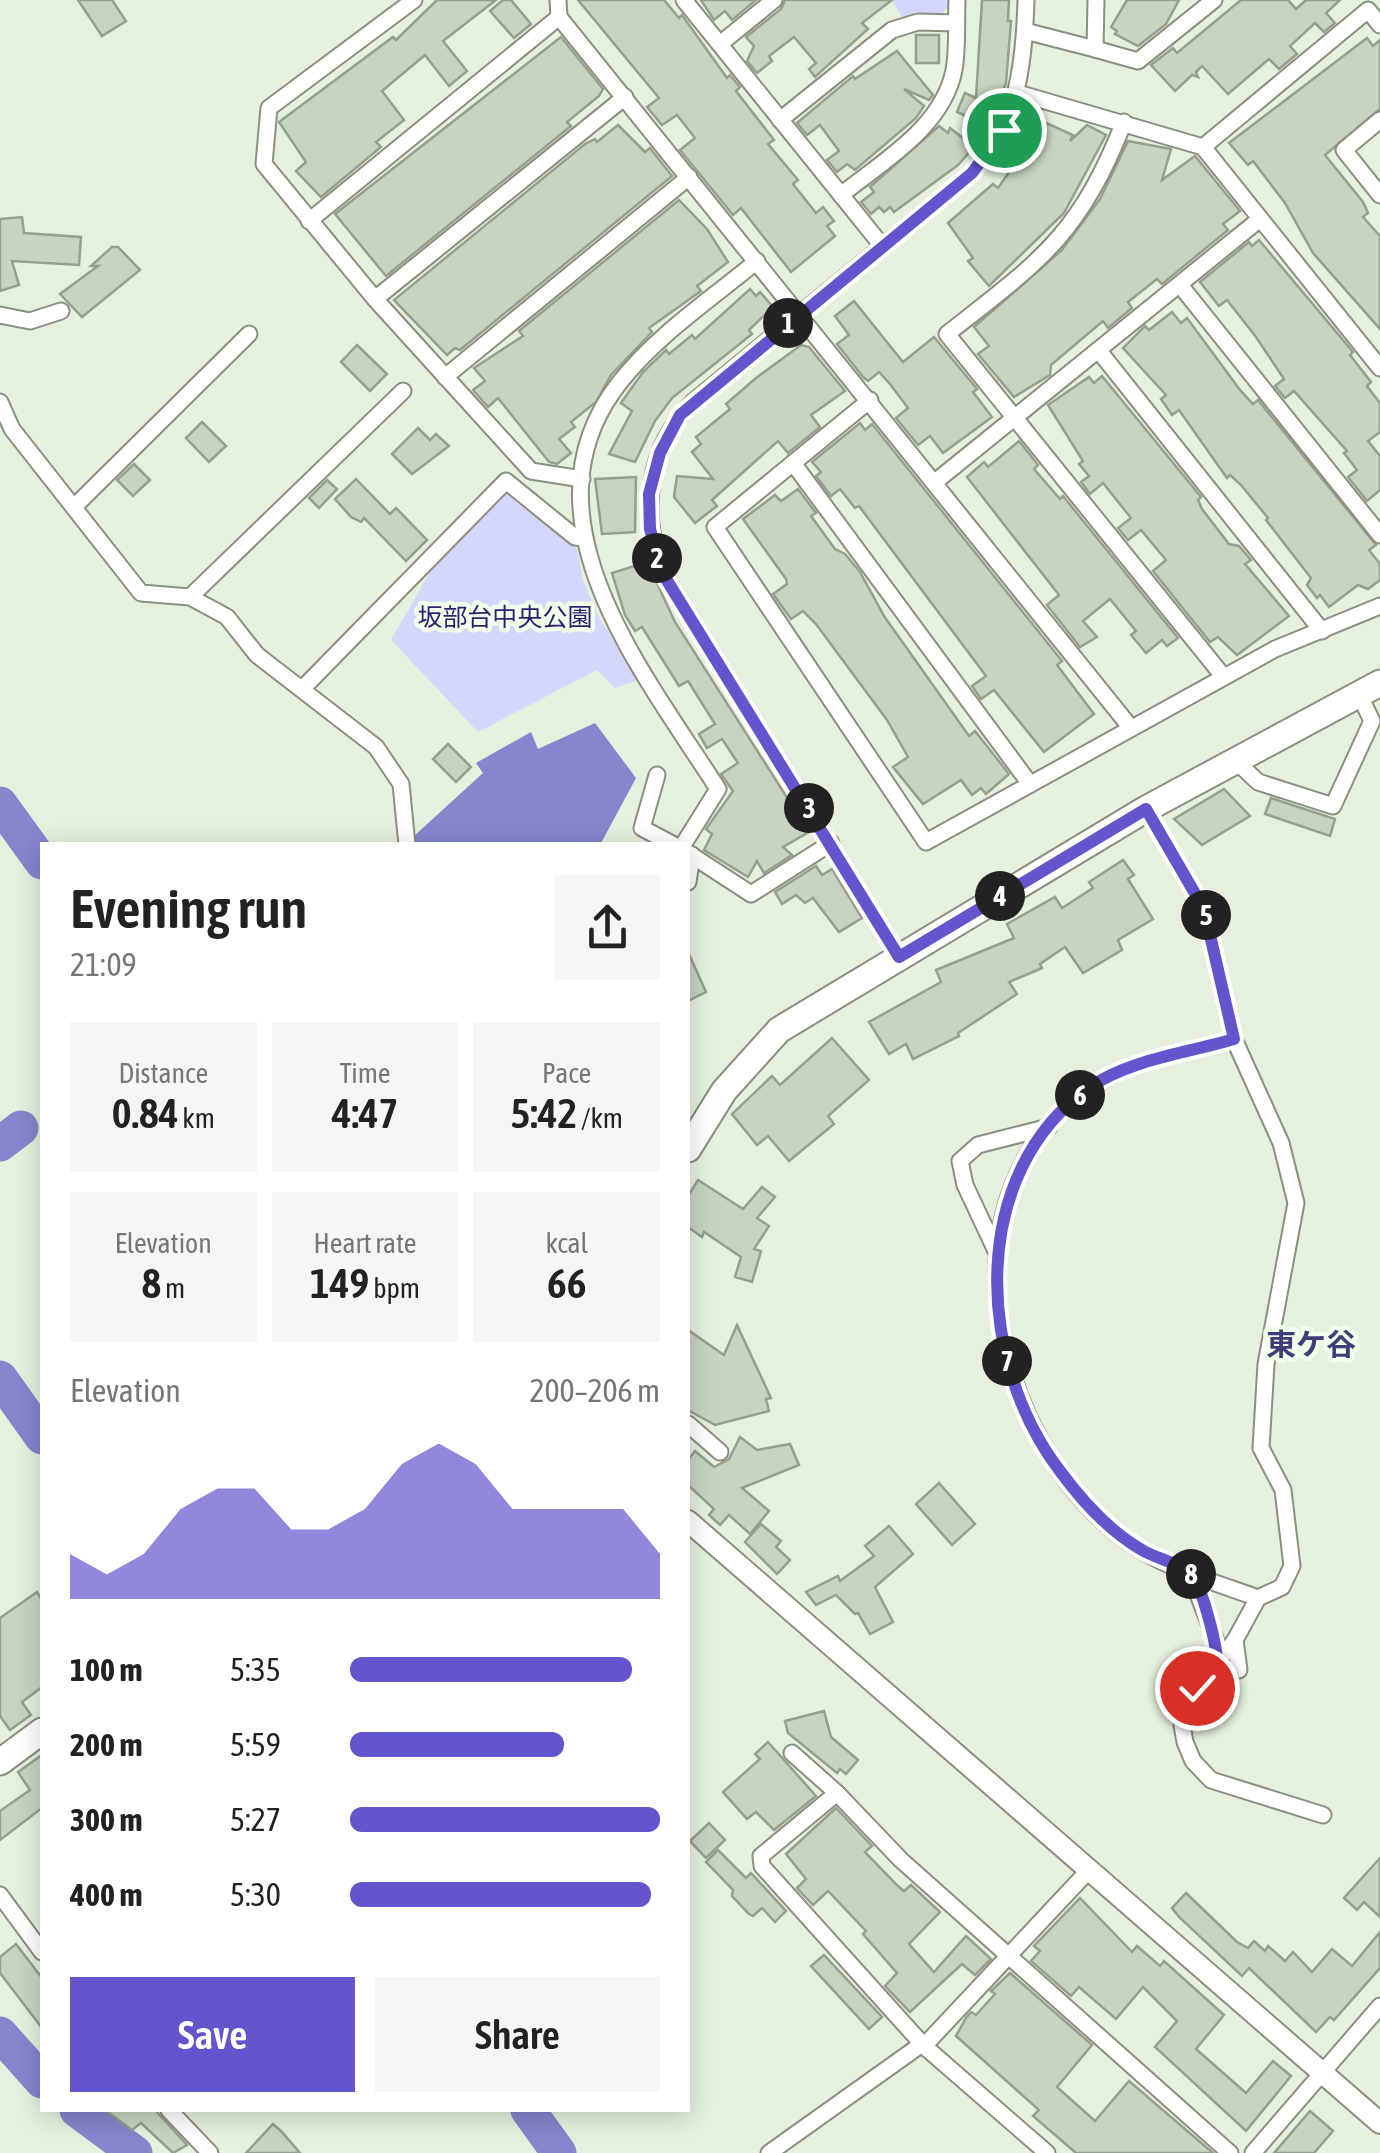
<!DOCTYPE html>
<meta charset="utf-8">
<style>
:root{--surface:#fff;--page:#f6f6f6;--text:#222;--muted:#767676;--accent:#6355ce}
body{margin:0;font-family:"Asap Condensed","Noto Sans JP",sans-serif;background:var(--page);color:var(--text);height:100vh;display:flex;flex-direction:column;font-size:38px;white-space:nowrap}
*{box-sizing:border-box;margin:0}
p{font-size:32px;color:var(--muted)}
.icon{flex:none;width:55px;height:55px;fill:none;stroke:currentColor;stroke-width:2;stroke-linecap:round;stroke-linejoin:round}
.map{position:relative;flex:1;overflow:hidden}
.side{position:absolute;left:40px;top:842px;width:650px;height:1270px;display:flex;flex-direction:column;background:var(--surface);border-radius:0px;box-shadow:0 5px 25px #0003}
.side>*{flex:none}
.pin{position:absolute;display:grid;place-items:center;width:85px;height:85px;color:#fff;margin:-42px;border:5px solid #fff;border-radius:50%;box-shadow:0 2px 10px #0007}
.km{position:absolute;width:50px;height:50px;margin:-25px;border-radius:50%;background:#222;color:#fff;font-size:28px;line-height:50px;text-align:center}
.round{display:grid;place-items:center;flex:none;width:105px;height:105px;border-radius:0px;background:var(--page)}
.head{display:flex;align-items:center;justify-content:space-between;height:170px;padding:0 30px}
h1{font-size:55px;font-weight:600;line-height:75px}
.metrics{display:grid;grid-template-columns:repeat(3,1fr);gap:15px;height:170px;padding:10px 30px}
.metrics div{display:grid;align-content:center;border-radius:0px;background:var(--page);text-align:center}
.metrics b{font-size:42px;font-weight:600}
.metrics small{font-size:28px;font-weight:400}
.metrics p{font-size:28px}
.chart{height:280px;padding:20px 30px}
.chart p{display:flex;justify-content:space-between}
.chart svg{width:100%;height:180px;margin-top:10px;fill:var(--accent);opacity:.7}
.primary-button{display:flex;gap:20px;margin-top:auto;padding:20px 30px}
.primary-button a{flex:1;height:115px;border-radius:0px;background:var(--accent);color:#fff;font-size:40px;font-weight:600;line-height:115px;text-align:center}
.primary-button a+a{background:var(--page);color:var(--text)}
ul{padding:0 30px;list-style:none;font-size:32px}
li{display:grid;grid-template-columns:160px 120px 1fr;align-items:center;height:75px}
li i{height:25px;border-radius:12px;background:var(--accent)}
.map>svg:first-child{display:block}
.green{fill:#d4d6fe}
.water{fill:#8685cd}
.lines{fill:none;stroke-linecap:round;stroke-linejoin:round}
.river{stroke:#8685cd;stroke-width:35}
.building{fill:#c8d4c0;stroke:#949f8c;stroke-width:2.5}
.minor-casing{stroke:#86917e;stroke-width:19}
.tertiary-casing{stroke:#86917e;stroke-width:24}
.primary-casing{stroke:#86917e;stroke-width:29}
.minor{stroke:#fff;stroke-width:15}
.tertiary{stroke:#fff;stroke-width:20}
.primary{stroke:#fff;stroke-width:25}
.route-casing{stroke:#fff;stroke-width:20}
.route{stroke:#6355ce;stroke-width:12}
.labels{text-anchor:middle;dominant-baseline:central;stroke-width:9;stroke-linejoin:round;paint-order:stroke}
.park-label{font-size:25px;fill:#2e1e73;stroke:#f2ffea}
.quarter-label{font-size:30px;font-weight:bold;fill:#403c79;stroke:#f2ffea}
</style>
<div class="map">
<svg width="1380" height="2153" viewBox="0 0 1380 2153">
<rect width="100%" height="100%" fill="#e5f1dd"/>
<g class="green">
<polygon points="892,0 949,0 948,8 939,16 902,17"/>
<polygon points="508,490 564,533 578,551 583,580 599,617 638,680 615,688 597,670 478,732 391,640 438,558"/>
</g>
<polygon class="water" points="595,723 636,778 600,845 417,845 413,837 483,773 476,763 531,732 538,749"/>
<g class="lines">
<g class="river">
<polyline points="0,804 42,862"/>
<polyline points="0,1144 21,1128"/>
<polyline points="0,1378 42,1437"/>
<polyline points="0,2034 42,2081"/>
<polyline points="77,2110 135,2153"/>
<polyline points="528,2110 559,2153"/>
</g>
</g>
<g class="building">
<polygon points="78,0 112,0 126,21 102,36"/>
<polygon points="437,0 496,0 443,41 467,71 449,86 425,55 382,91 404,120 376,142 381,147 321,197 296,171 306,162 279,122 393,37 396,40"/>
<polygon points="503,0 511,0 531,24 514,38 490,11"/>
<polygon points="578,0 664,0 679,18 682,15 727,78 730,75 740,87 736,91 774,140 768,144 798,180 793,184 816,213 823,207 834,221 827,226 835,236 791,272 741,208 733,215 680,150 695,138 677,115 662,125 647,107 659,98"/>
<polygon points="701,0 756,0 732,20 725,11 714,20"/>
<polygon points="785,0 892,0 862,23 868,29 815,77 809,69 816,63 794,37 769,56 772,61 757,73 747,61 754,46 746,37 781,9"/>
<polygon points="982,0 1009,0 1008,21 1011,21 1006,83 989,126 957,112 965,93 976,98"/>
<polygon points="1127,0 1179,0 1166,24 1138,46 1115,34 1117,31 1111,27"/>
<polygon points="1241,0 1288,0 1296,9 1306,0 1340,0 1326,13 1335,23 1324,32 1315,23 1290,46 1297,54 1279,69 1269,59 1228,94 1202,66 1196,72 1198,77 1192,75 1175,91 1151,65 1173,48 1177,53"/>
<rect x="916" y="35" width="23" height="28"/>
<polygon points="561,37 603,89 599,96 567,122 571,126 386,276 335,214"/>
<polygon points="1367,38 1373,46 1380,40 1380,109 1325,155 1363,202 1368,213 1363,217 1380,236 1380,329 1313,253 1285,203 1253,161 1248,165 1229,143"/>
<polygon points="897,51 933,95 929,100 904,89 924,106 916,118 855,170 847,164 837,172 827,160 839,151 820,125 807,135 797,123 853,76 855,79"/>
<polygon points="1033,117 1073,135 1070,141 1087,125 1106,135 1064,213 989,286 968,261 973,258 948,223 993,184 998,188 1028,145 1023,142"/>
<polygon points="618,125 645,152 650,148 672,176 460,350 455,348 447,355 394,300 585,144 595,139 597,142"/>
<polygon points="939,126 948,133 950,128 974,147 958,165 894,212 890,207 884,212 879,207 871,214 861,202 874,192 870,187"/>
<polygon points="1128,141 1171,149 1162,180 1195,156 1240,211 1223,224 1228,230 1162,284 1157,279 1128,302 1132,308 1108,328 1103,321 1051,365 1050,375 1014,397 978,354 989,346 974,327 1062,250 1100,199"/>
<polygon points="679,200 707,229 728,262 697,286 701,291 649,328 652,332 611,375 596,402 571,422 575,427 559,439 571,453 557,464 549,462 498,398 488,407 473,390 485,381 474,368 523,336 519,331"/>
<polygon points="22,217 24,233 81,237 79,265 12,261 19,285 0,291 0,219"/>
<polygon points="1259,240 1353,352 1350,355 1371,382 1367,386 1380,403 1380,432 1368,441 1380,456 1380,490 1367,501 1348,477 1357,470 1344,453 1347,451 1294,391 1285,398 1275,386 1284,379 1256,337 1227,300 1219,306 1200,282 1249,242 1252,246"/>
<polygon points="112,247 118,247 140,270 82,317 60,294 98,266 91,266"/>
<polygon points="750,289 756,296 760,292 773,307 749,330 752,334 672,398 655,421 635,462 609,454 632,411 621,403 643,372 666,350 669,354 692,335 695,339"/>
<polygon points="854,301 903,362 934,337 977,389 973,392 992,417 943,453 930,436 918,445 896,418 908,408 890,384 879,372 868,381 863,377 837,344 849,335 835,316"/>
<polygon points="1172,312 1181,323 1187,318 1240,390 1253,404 1258,400 1376,545 1369,550 1380,564 1380,580 1368,589 1358,585 1329,607 1320,595 1317,598 1307,585 1311,578 1266,520 1268,518 1241,485 1230,475 1227,478 1179,410 1172,415 1161,399 1166,395 1123,348 1145,326 1149,330"/>
<polygon points="357,345 387,374 370,391 341,362"/>
<polygon points="801,345 809,347 845,391 811,415 820,427 788,453 778,441 712,500 717,506 695,523 674,497 677,476 713,479 692,452 701,444 696,437 730,409 726,404 756,378"/>
<polygon points="1102,376 1201,497 1198,500 1202,509 1229,544 1239,546 1251,560 1245,564 1289,616 1237,655 1218,637 1210,642 1153,571 1166,560 1141,530 1128,540 1118,528 1131,518 1103,483 1090,494 1081,482 1089,476 1079,464 1083,461 1048,405 1089,377 1094,383"/>
<polygon points="202,422 226,446 209,462 186,438"/>
<polygon points="860,423 865,430 872,424 1062,661 1057,665 1094,714 1044,752 994,690 981,699 972,686 986,676 859,506 855,508 840,489 831,496 816,476 821,472 812,462"/>
<polygon points="418,428 430,440 436,434 449,446 412,474 392,454"/>
<polygon points="1019,441 1038,465 1034,469 1060,499 1063,496 1178,638 1167,646 1162,640 1146,653 1131,635 1136,631 1110,599 1083,621 1097,637 1080,647 1047,605 1059,595 967,477 984,462 988,467"/>
<polygon points="134,464 150,480 133,496 117,480"/>
<polygon points="636,477 635,532 602,534 595,479"/>
<polygon points="356,479 390,514 396,508 427,540 406,561 364,518 361,522 351,517 335,499"/>
<polygon points="327,480 337,489 319,508 309,498"/>
<polygon points="798,489 816,513 811,516 835,549 845,554 860,572 884,616 969,736 975,731 1009,774 986,794 981,788 972,795 961,780 923,804 893,767 908,757 887,720 816,624 803,611 791,619 773,594 787,584 786,579 743,519 775,495 781,501"/>
<polygon points="647,562 675,622 809,832 783,847 792,855 764,873 757,861 748,877 704,850 712,834 706,829 733,791 721,774 738,763 722,739 707,748 699,734 715,724 688,681 679,686 642,627 635,631 625,615 612,573"/>
<polygon points="448,744 471,767 456,782 433,759"/>
<polygon points="1224,789 1250,816 1202,845 1174,819"/>
<polygon points="1271,798 1335,819 1330,836 1265,814"/>
<polygon points="1123,860 1134,875 1128,879 1153,919 1118,940 1122,950 1083,973 1065,947 1040,964 1042,968 1009,982 1017,994 958,1033 959,1036 913,1059 906,1044 889,1054 869,1022 941,982 936,970 1014,938 1007,924 1055,897 1062,908 1093,888 1089,882"/>
<polygon points="816,866 822,875 832,869 862,918 839,932 813,898 805,903 796,895 782,904 775,892"/>
<polygon points="688,952 706,992 688,1001"/>
<polygon points="832,1038 869,1080 828,1116 834,1124 789,1161 768,1136 757,1145 732,1114 772,1076 780,1085"/>
<polygon points="698,1180 743,1209 762,1187 775,1197 757,1218 769,1226 754,1249 761,1251 752,1282 735,1277 741,1257 704,1232 702,1237 688,1227 688,1196"/>
<polygon points="737,1325 771,1398 766,1399 769,1411 715,1425 688,1410 688,1330 724,1355"/>
<polygon points="740,1437 757,1450 790,1444 799,1465 742,1488 769,1511 750,1534 729,1515 720,1525 709,1515 714,1509 688,1485 688,1460 695,1451 714,1467 729,1459"/>
<polygon points="939,1483 975,1524 952,1545 916,1504"/>
<polygon points="761,1524 781,1541 776,1547 790,1560 777,1574 745,1542"/>
<polygon points="889,1526 913,1554 875,1587 893,1622 870,1634 858,1613 855,1614 836,1595 816,1605 806,1592 838,1576 840,1581 874,1556 865,1546"/>
<polygon points="37,1592 42,1600 42,1687 22,1702 31,1715 10,1730 0,1716 0,1618"/>
<polygon points="824,1711 831,1737 858,1760 846,1774 840,1769 837,1773 788,1733 785,1721"/>
<polygon points="768,1742 816,1796 774,1830 756,1812 747,1819 723,1792 760,1759 755,1754"/>
<polygon points="42,1755 42,1808 0,1840 0,1811 30,1790 18,1772"/>
<polygon points="836,1808 872,1846 865,1852 898,1886 904,1891 911,1885 940,1912 909,1944 934,1972 966,1936 991,1959 975,1975 962,1964 910,2012 885,1986 897,1973 863,1934 866,1931 828,1891 813,1905 797,1888 806,1879 786,1854"/>
<polygon points="709,1823 725,1840 706,1858 690,1841"/>
<polygon points="718,1850 746,1878 751,1873 786,1911 775,1922 762,1908 753,1916 749,1914 732,1896 733,1890 706,1862"/>
<polygon points="1380,1858 1380,1917 1364,1902 1357,1910 1344,1898"/>
<polygon points="1186,1893 1237,1942 1248,1948 1254,1941 1265,1951 1268,1946 1285,1961 1293,1952 1312,1972 1332,1949 1352,1966 1380,1932 1380,1968 1334,2020 1330,2017 1316,2032 1249,1968 1242,1976 1179,1917 1172,1908"/>
<polygon points="1080,1898 1132,1952 1137,1946 1160,1966 1164,1961 1224,2015 1196,2049 1246,2093 1273,2061 1291,2076 1246,2131 1155,2047 1177,2021 1143,1987 1116,2019 1079,1987 1071,1996 1031,1961 1040,1951 1034,1946"/>
<polygon points="16,1944 42,1978 42,2028 0,1973 0,1957"/>
<polygon points="824,1955 882,2017 869,2029 811,1966"/>
<polygon points="1010,1973 1092,2045 1057,2087 1095,2121 1129,2081 1213,2153 1076,2153 1033,2116 1039,2110 956,2036 966,2018 971,2012 976,2015 995,1994 991,1991"/>
<polygon points="105,2110 155,2110 187,2145 173,2153 141,2123 132,2130"/>
<polygon points="1310,2111 1333,2131 1314,2153 1274,2153"/>
<polygon points="273,2124 281,2131 300,2153 246,2153"/>
</g>
<g class="lines">
<defs>
<g id="minor">
<polyline points="414,0 269,108 264,164 375,299 531,471 582,479"/>
<polyline points="558,0 559,17 1131,728"/>
<polyline points="684,0 883,247"/>
<polyline points="1096,0 1095,49 1138,61 1214,0"/>
<polyline points="1025,31 1095,49"/>
<polyline points="720,44 774,0"/>
<polyline points="1018,93 1203,147 1380,368"/>
<polyline points="780,120 892,30 918,22 956,23"/>
<polyline points="1380,120 1344,150 1380,195"/>
<path d="M1124,122c-45,114 -84,139 -177,212l276,342"/>
<polyline points="1203,147 1368,10 1380,25"/>
<path d="M841,195c42,-34 102,-68 113,-125 4,-23 2,-47 3,-70"/>
<polyline points="309,221 559,17"/>
<polyline points="1180,285 1380,535"/>
<polyline points="375,299 625,97"/>
<polyline points="0,315 30,321 61,311"/>
<polyline points="1099,351 1322,631"/>
<polyline points="445,377 689,177"/>
<polyline points="870,400 715,527 926,842 1275,649 1380,606"/>
<polyline points="0,402 12,429 141,593 190,597 227,617 257,655 376,747 401,784 407,845"/>
<polyline points="793,463 1030,784"/>
<polyline points="935,482 1260,219"/>
<polyline points="75,506 249,334"/>
<polyline points="190,597 403,391"/>
<polyline points="304,687 506,481 575,537 585,538"/>
<polyline points="1236,761 1258,782 1333,806 1372,721 1359,694"/>
<polyline points="657,775 642,828 674,845"/>
<polyline points="1146,809 1204,909 1234,1039 1281,1143 1296,1203 1266,1364 1261,1448 1283,1490 1292,1566 1282,1587 1258,1598 1235,1640 1189,1699 1182,1725 1185,1742 1193,1761 1211,1780 1323,1815"/>
<path d="M683,845l35,-56c-72,-113 -204,-273 -98,-407 37,-47 91,-83 137,-121"/>
<polyline points="688,853 751,894 831,843"/>
<polyline points="688,882 692,855"/>
<path d="M899,957l-236,-384c-23,-60 -17,-125 31,-172l278,-228c46,-53 52,-105 54,-173"/>
<path d="M1234,1039c-46,14 -103,20 -143,48 -154,105 -101,347 29,449 40,31 91,45 138,62"/>
<polyline points="996,1251 965,1185 960,1161 978,1145 1049,1127"/>
<polyline points="688,1424 720,1452"/>
<polyline points="1190,1574 1215,1638 1217,1660"/>
<polyline points="1235,1640 1239,1670"/>
<polyline points="792,1753 837,1793"/>
<polyline points="0,1895 42,1952"/>
<polyline points="924,2046 1090,1869"/>
<polyline points="169,2110 210,2153"/>
<polyline points="769,2153 922,2044"/>
<polyline points="1047,2153 924,2046 762,1866 761,1856 837,1793 901,1860 1230,2153"/>
<polyline points="1253,2153 1380,2006"/>
</g>
<polyline id="tertiary" points="688,1521 1380,2123"/>
<g id="primary">
<polyline points="688,1149 724,1091 779,1030 1146,809 1380,683"/>
<polyline points="0,1762 42,1731"/>
</g>
</defs>
<use href="#minor" class="minor-casing"/>
<use href="#tertiary" class="tertiary-casing"/>
<use href="#primary" class="primary-casing"/>
<use href="#minor" class="minor"/>
<use href="#tertiary" class="tertiary"/>
<use href="#primary" class="primary"/>
</g>
<g class="lines">
<defs>
<path id="route" d="M1004,130l-32,43 -292,242 -20,38 -11,41 1,35 13,45 236,383 247,-148 58,100 30,130c-46,14 -103,20 -144,48 -123,86 -114,274 -30,384 22,30 49,60 82,79 13,8 36,13 48,23 12,11 26,70 27,87l-20,28"/>
</defs>
<use href="#route" class="route-casing"/>
<use href="#route" class="route"/>
</g>
<g class="labels">
<g class="park-label">
<text x="505" y="617">坂部台中央公園</text>
</g>
<g class="quarter-label">
<text x="1311" y="1344">東ケ谷</text>
</g>
</g>
</svg>
<div class="pin" style="left:1004px;top:130px;background:#1e9e55"><svg class="icon" aria-label="arrive" viewBox="0 0 24 24"><path d="M6 21V4h12l-3 4 3 4H6"/></svg></div>
<div class="pin" style="left:1197px;top:1688px;background:#d93025"><svg class="icon" aria-label="check" viewBox="0 0 24 24"><path d="M5 12l5 5 9-10"/></svg></div>
<b class="km" style="left:788px;top:323px">1</b>
<b class="km" style="left:657px;top:558px">2</b>
<b class="km" style="left:809px;top:808px">3</b>
<b class="km" style="left:1000px;top:896px">4</b>
<b class="km" style="left:1206px;top:915px">5</b>
<b class="km" style="left:1080px;top:1095px">6</b>
<b class="km" style="left:1007px;top:1361px">7</b>
<b class="km" style="left:1191px;top:1574px">8</b>
<section class="side">
<div class="head"><div><h1>Evening run</h1><p>21:09</p></div><a class="round"><svg class="icon" aria-label="share" viewBox="0 0 24 24"><path d="M12 15V3M7 8l5-5 5 5M5 13v7h14v-7"/></svg></a></div>
<div class="metrics">
<div><p>Distance</p><b>0.84<small> km</small></b></div>
<div><p>Time</p><b>4:47</b></div>
<div><p>Pace</p><b>5:42<small> /km</small></b></div>
</div>
<div class="metrics">
<div><p>Elevation</p><b>8<small> m</small></b></div>
<div><p>Heart rate</p><b>149<small> bpm</small></b></div>
<div><p>kcal</p><b>66</b></div>
</div>
<div class="chart"><p><span>Elevation</span>200–206 m</p>
<svg viewBox="0 0 160 44" preserveAspectRatio="none"><path d="M0 44V33L10 38L20 33L30 22L40 17L50 17L60 27L70 27L80 22L90 11L100 6L110 11L120 22L130 22L140 22L150 22L160 33V44z"/></svg>
</div>
<ul>
<li><b>100 m</b>5:35<i style="width:91%"></i></li>
<li><b>200 m</b>5:59<i style="width:69%"></i></li>
<li><b>300 m</b>5:27<i style="width:100%"></i></li>
<li><b>400 m</b>5:30<i style="width:97%"></i></li>
</ul>
<div class="primary-button"><a>Save</a><a>Share</a></div>
</section>
</div>
